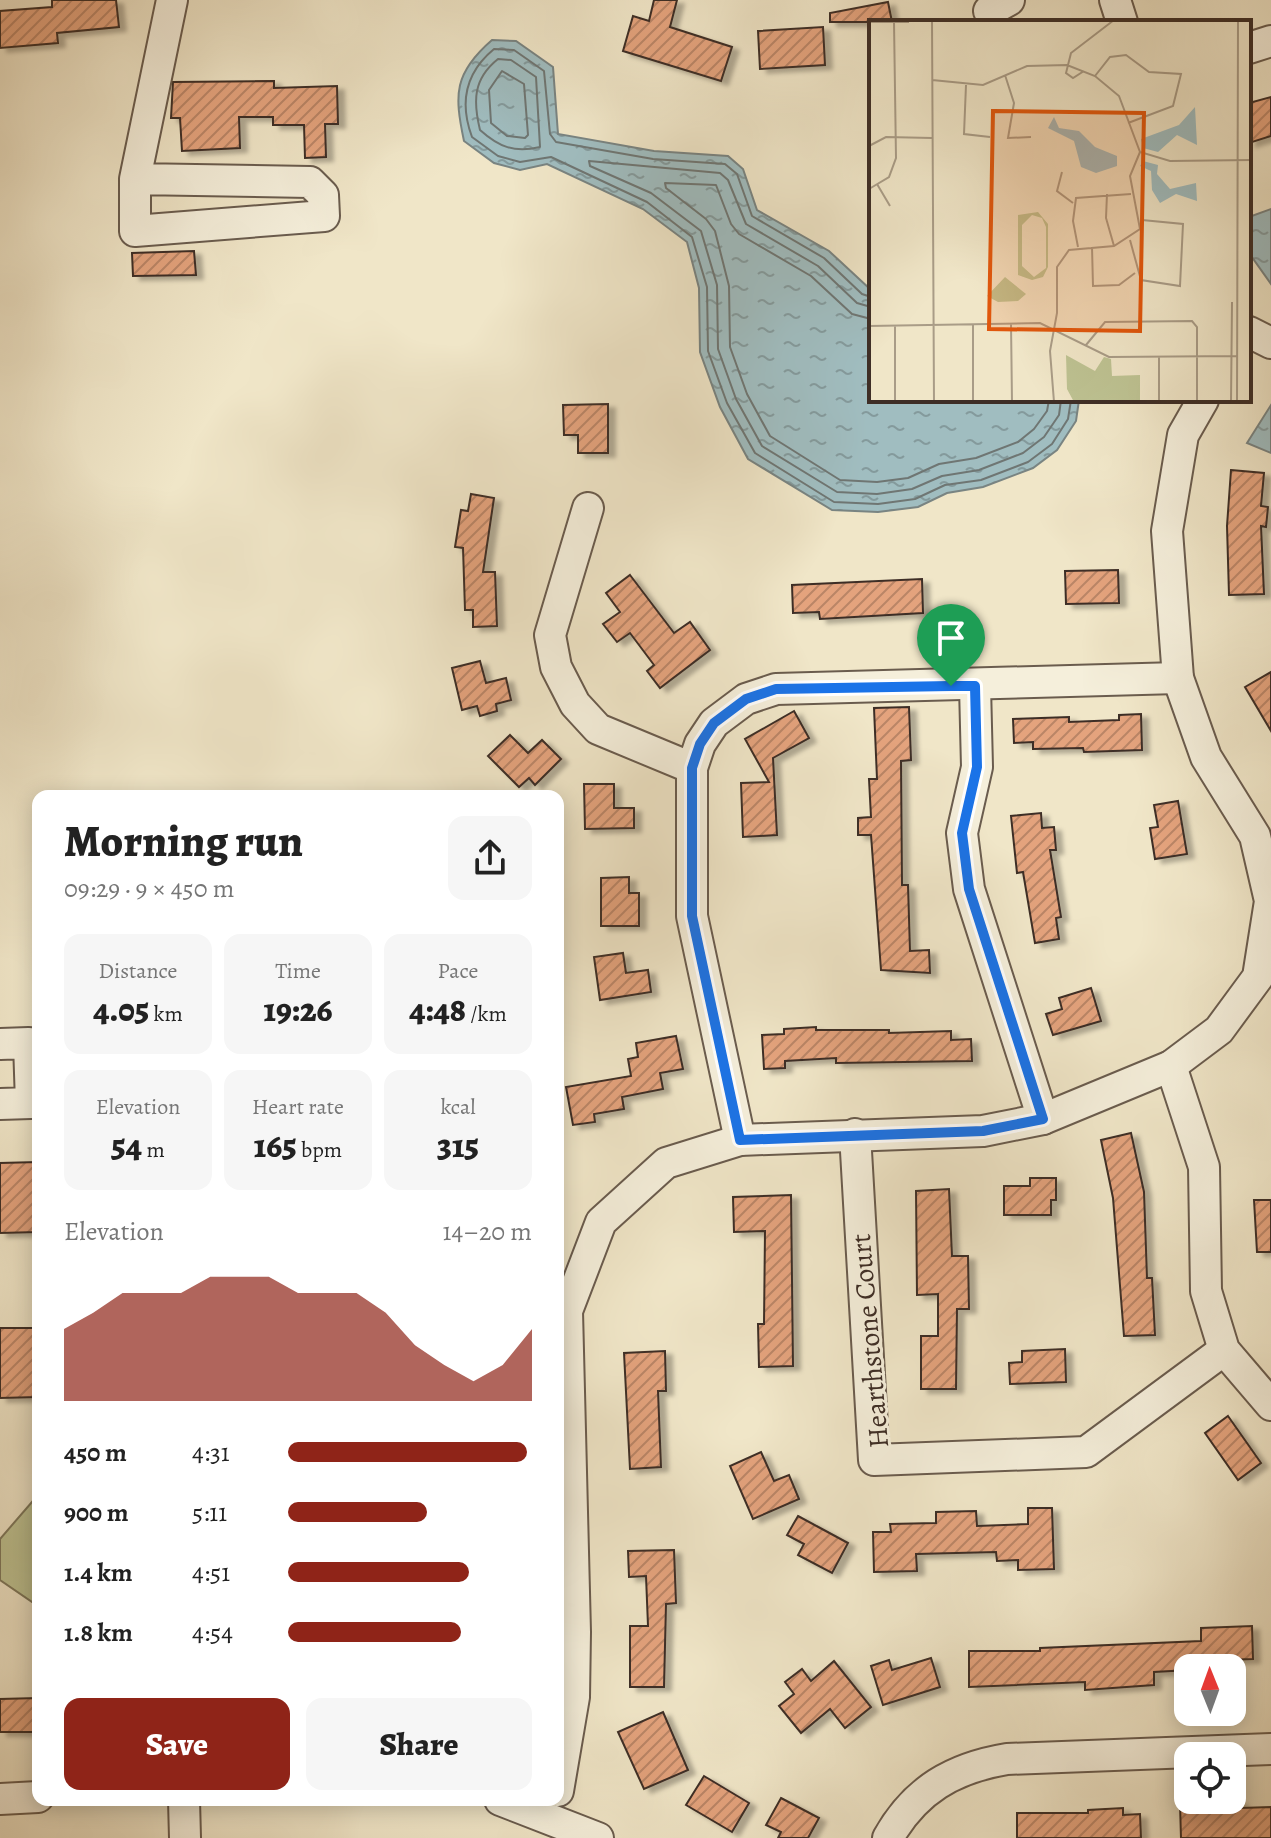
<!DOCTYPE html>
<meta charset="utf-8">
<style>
:root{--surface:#fff;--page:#f6f6f6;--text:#222;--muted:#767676;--accent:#8f2418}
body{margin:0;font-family:Alegreya,serif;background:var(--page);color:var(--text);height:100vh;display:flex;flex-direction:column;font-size:30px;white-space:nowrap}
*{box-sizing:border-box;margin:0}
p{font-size:26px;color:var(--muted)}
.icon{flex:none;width:44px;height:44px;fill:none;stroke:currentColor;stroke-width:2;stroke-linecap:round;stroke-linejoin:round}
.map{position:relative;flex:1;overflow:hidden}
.sheet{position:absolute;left:32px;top:790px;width:532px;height:1016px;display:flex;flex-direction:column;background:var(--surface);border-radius:16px;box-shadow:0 4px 20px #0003}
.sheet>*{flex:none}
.needle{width:52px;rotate:359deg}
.controls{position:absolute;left:1174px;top:1654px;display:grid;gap:16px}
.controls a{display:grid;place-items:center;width:72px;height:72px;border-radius:16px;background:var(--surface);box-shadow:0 4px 20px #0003;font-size:40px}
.pin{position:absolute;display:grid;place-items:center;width:68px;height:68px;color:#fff;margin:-82px -34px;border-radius:50% 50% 50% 0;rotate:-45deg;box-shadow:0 0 8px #0007}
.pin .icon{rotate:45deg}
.round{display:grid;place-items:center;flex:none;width:84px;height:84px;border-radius:16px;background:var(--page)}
.overview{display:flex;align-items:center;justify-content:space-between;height:136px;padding:0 32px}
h1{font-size:44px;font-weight:800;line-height:60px}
.metrics{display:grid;grid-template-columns:repeat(3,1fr);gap:12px;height:136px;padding:8px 32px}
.metrics div{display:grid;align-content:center;border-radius:16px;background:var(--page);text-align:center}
.metrics b{font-size:34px;font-weight:800}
.metrics small{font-size:22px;font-weight:400}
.metrics p{font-size:22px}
.chart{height:224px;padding:16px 32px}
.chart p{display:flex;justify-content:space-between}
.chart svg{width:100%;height:144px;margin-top:8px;fill:var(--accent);opacity:.7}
.action{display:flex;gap:16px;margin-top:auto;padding:16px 32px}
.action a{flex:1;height:92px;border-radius:16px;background:var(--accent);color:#fff;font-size:32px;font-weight:800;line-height:92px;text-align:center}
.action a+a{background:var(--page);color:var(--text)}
ul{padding:0 32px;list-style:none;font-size:26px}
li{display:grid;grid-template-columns:128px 96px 1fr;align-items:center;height:60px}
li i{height:20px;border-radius:10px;background:var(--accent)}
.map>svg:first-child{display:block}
.pitch{fill:#bec393;stroke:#7e785c;stroke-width:2}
.water{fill:url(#water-ripples);stroke:#798482;stroke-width:2}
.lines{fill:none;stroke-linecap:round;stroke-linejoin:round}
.shore{stroke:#6f7673;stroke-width:2}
.building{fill:url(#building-hatch);stroke:#3e2e26;stroke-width:2;filter:url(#shadow)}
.minor-casing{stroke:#6a5c4e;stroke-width:34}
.minor{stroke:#f5efdb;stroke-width:30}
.route-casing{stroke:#fff;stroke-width:16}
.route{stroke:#1a73e8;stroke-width:10}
.labels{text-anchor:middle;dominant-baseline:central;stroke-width:6;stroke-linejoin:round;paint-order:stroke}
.street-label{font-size:28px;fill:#3e2e26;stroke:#f5efdb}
.inset-road{fill:none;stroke:#a99c87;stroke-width:2}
.view{fill:#e0570d;fill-opacity:0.15;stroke:#e0570d;stroke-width:4}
.inset-edge{fill:none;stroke:#3e2e26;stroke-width:4}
</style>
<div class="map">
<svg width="1271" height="1838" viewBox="0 0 1271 1838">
<defs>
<pattern id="water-ripples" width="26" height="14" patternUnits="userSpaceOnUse" patternTransform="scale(2)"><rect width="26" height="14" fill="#a0bdc0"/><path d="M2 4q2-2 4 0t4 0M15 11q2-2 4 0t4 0" fill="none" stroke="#849a9c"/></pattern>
<pattern id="building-hatch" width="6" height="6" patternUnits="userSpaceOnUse" patternTransform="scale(2)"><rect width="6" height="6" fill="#e4a37d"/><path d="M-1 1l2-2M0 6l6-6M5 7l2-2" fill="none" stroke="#ba8566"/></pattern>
<filter id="shadow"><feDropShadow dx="7" dy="4" stdDeviation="2" flood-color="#0004"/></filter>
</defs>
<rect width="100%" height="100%" fill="#f0e6c8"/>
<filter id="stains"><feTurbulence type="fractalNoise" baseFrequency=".0025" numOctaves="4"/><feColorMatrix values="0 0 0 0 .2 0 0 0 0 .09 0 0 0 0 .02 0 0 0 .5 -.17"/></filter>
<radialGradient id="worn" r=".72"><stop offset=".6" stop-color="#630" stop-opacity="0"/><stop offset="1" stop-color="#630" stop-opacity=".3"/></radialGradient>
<polygon class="pitch" points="38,1495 38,1606 0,1580 0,1539"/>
<g class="water">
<path d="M492,40l24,1 37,26 5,67 96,17 74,5 15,13 14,41 72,41 42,39v110h208l-3,21 -19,29 -24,18 -50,19 -36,6 -29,14 -40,5 -46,-2 -84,-51 -28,-52 -20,-55 -1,-64 -12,-46 -44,-33 -96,-45 -27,6 -26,-7 -30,-22c-10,-47 -10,-68 28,-101z"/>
<polygon points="1271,209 1271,284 1249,253 1249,217"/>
<polygon points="1271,405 1271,453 1247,443"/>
</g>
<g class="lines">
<g class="shore">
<path d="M498,59l13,1 25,17 4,70c-26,6 -41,0 -60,-17 -7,-29 -7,-51 18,-71z"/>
<polygon points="502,71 524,84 528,135 525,138 507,136 491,123 489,90"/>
<path d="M871,297l-9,-3 -38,-36 -72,-42 -15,-42 -12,-10 -72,-5 -97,-17 -6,-8 -6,-63 -30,-21 -20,-1c-29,24 -35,53 -22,88l26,19 22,6 31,-5 96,45 45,35 15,50 1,64 19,52 28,50 79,49 44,2 37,-5 30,-14 36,-5 47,-18 24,-18 16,-25 3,-19"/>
<polyline points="871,307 857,303 818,266 746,224 728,180 720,173 589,161 590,166 651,193 701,231 717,285 718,349 736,399 762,446 837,492 877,494 912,489 942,476 979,470 1023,453 1044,437 1059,415 1061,400"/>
<polyline points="871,319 852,314 811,276 739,234 731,224 716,185 665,183 666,188 706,219 715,231 729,286 730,347 747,394 770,436 840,480 877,482 908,478 939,464 976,458 1018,442 1034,429 1047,411 1049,400"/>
</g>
</g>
<g class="building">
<polygon points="52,0 116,0 119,27 57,33 58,43 0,48 0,11 52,7"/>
<polygon points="654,0 677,0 670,27 732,47 721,81 623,51 633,16 649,21"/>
<polygon points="888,2 892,22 830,22 830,13"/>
<polygon points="823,27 825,65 760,69 758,31"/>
<polygon points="274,81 274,88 337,86 338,124 325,124 326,157 305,158 304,125 273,125 273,117 239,117 240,148 182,151 180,118 171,118 173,82"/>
<polygon points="1271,97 1271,136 1249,143 1249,103"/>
<polygon points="194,251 196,275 133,276 132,253"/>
<polygon points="608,404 608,453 578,453 578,435 564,435 563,405"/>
<polygon points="1231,470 1264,473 1261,506 1268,507 1266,527 1261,526 1264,594 1229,595 1227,526"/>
<polygon points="471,494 494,498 483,572 495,572 497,626 473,627 473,610 465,610 463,548 455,547 461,510 468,511"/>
<polygon points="1118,570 1119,603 1066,604 1065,571"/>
<polygon points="630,575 674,633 690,622 710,650 660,688 647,671 654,665 630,633 617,642 603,624 620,612 606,593"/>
<polygon points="922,579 923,613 820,619 819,612 793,613 792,585"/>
<polygon points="480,661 486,683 506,678 511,700 496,704 497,711 480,716 477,706 462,710 452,668"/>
<polygon points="1271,672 1271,731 1245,687"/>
<polygon points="909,707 911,760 901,761 902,885 908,885 910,951 929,950 930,973 881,970 871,835 858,835 858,818 871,817 869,779 877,779 874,708"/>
<polygon points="794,711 809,738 773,758 777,835 743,837 741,783 769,782 745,739"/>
<polygon points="1141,714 1142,750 1084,752 1083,748 1033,749 1033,742 1014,743 1013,719 1069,717 1069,722 1119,720 1119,715"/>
<polygon points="510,735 528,753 542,740 561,759 535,785 529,778 519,787 488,756"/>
<polygon points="584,784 614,784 614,808 634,808 634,828 585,829"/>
<polygon points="1178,801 1187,854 1155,859 1150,828 1158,827 1154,805"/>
<polygon points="1041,813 1042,828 1054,827 1056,850 1050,850 1061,917 1056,918 1059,939 1035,943 1023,872 1017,873 1011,816"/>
<polygon points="629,877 629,893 639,893 639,926 601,926 601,878"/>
<polygon points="623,953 626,973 648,970 651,992 600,1000 594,957"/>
<polygon points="1091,988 1101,1021 1053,1035 1046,1014 1062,1009 1059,998"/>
<polygon points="816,1027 816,1030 889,1030 889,1033 951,1031 951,1040 971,1039 972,1061 836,1063 836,1058 785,1061 785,1068 764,1069 762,1035 784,1034 784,1029"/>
<polygon points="676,1036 683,1069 660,1073 663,1089 622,1097 624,1109 594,1114 595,1122 573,1125 566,1087 631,1076 628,1059 638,1057 636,1043"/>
<polygon points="1131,1133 1144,1192 1147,1278 1152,1278 1155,1335 1124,1336 1113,1198 1101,1140"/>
<polygon points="38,1162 38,1232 0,1233 0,1163"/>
<polygon points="1030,1178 1056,1178 1056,1200 1051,1200 1051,1215 1004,1215 1004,1186 1030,1186"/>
<polygon points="949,1189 952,1256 968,1256 969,1309 957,1309 956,1389 921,1389 921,1336 938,1336 938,1294 917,1295 916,1191"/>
<polygon points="791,1195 793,1366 759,1367 758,1324 764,1324 765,1231 734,1232 733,1197"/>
<polygon points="1254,1200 1271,1200 1271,1252 1257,1252"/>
<polygon points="0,1328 38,1328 38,1397 0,1398"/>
<polygon points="1065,1349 1066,1382 1010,1384 1009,1363 1022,1362 1022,1351"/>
<polygon points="665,1351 666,1391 658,1391 661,1467 630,1469 624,1353"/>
<polygon points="1228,1416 1261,1463 1238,1480 1205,1433"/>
<polygon points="761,1452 774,1481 789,1475 799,1499 753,1519 730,1466"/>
<polygon points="1028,1508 1052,1508 1054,1569 1018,1570 1018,1560 997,1561 996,1552 916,1554 917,1571 874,1572 873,1532 891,1532 890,1524 936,1523 936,1512 976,1511 977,1526 1028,1524"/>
<polygon points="798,1516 848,1543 832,1573 798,1555 804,1544 787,1535"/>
<polygon points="674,1550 676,1603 666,1604 664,1687 630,1687 630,1626 648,1626 646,1576 629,1577 628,1551"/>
<polygon points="1252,1626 1253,1659 1225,1660 1226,1668 1154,1672 1154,1685 1085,1690 1085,1682 969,1687 969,1651 1040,1651 1040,1648 1201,1641 1201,1628"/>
<polygon points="931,1658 940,1687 883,1705 871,1666 889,1660 892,1670"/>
<polygon points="834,1661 871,1707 845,1728 830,1709 801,1733 779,1706 794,1694 785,1682 802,1669 811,1681"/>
<polygon points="38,1698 38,1732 0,1732 0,1699"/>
<polygon points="663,1712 688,1770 644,1789 618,1732"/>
<polygon points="704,1776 749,1803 732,1832 686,1805"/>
<polygon points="781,1798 819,1818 808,1838 778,1838 781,1832 766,1825"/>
<polygon points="1241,1802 1241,1808 1271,1807 1271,1838 1181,1838 1180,1804"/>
<polygon points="1123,1808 1123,1815 1140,1814 1141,1838 1017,1838 1017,1813 1088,1813 1088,1810"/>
</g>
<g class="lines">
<defs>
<g id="minor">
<polyline points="1115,0 1122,22"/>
<polyline points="989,11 1009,0"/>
<polyline points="1249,48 1271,41"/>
<polyline points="135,179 310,182 323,195 324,216 135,231 135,179 172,0"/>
<polyline points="1249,332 1271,343"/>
<polyline points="588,508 550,635 556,667 575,704 598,729 692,768"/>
<polyline points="975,686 977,767 962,833 969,889 1043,1119"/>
<polyline points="0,1044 29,1043 31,1103 0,1104"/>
<polyline points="1171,1066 1204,1167 1206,1291 1224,1350 1271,1405"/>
<polyline points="855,1134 874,1460 1086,1452 1224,1350"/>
<polyline points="740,1140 692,916 692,768 700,744 714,723 746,699 776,689 1178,678"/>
<polyline points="558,1791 574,1697 575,1632 567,1311 601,1222 666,1163 740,1140 983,1131 1043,1119 1171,1066 1219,1030 1258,977 1270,901 1255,836 1206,757 1178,678 1167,531 1183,435 1203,400"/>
<polyline points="0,1799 38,1797"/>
<polyline points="184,1800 185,1838"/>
<polyline points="500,1800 598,1838"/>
<path d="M888,1838c27,-48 65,-70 119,-79l264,-10"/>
</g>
</defs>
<use href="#minor" class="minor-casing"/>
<use href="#minor" class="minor"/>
</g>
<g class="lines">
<defs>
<polygon id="route" points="951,686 975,686 977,767 962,833 969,889 1043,1119 983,1131 740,1140 692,916 692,768 700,744 714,723 746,699 776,689"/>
</defs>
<use href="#route" class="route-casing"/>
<use href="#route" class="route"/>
</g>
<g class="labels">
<g class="street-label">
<text transform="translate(870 1341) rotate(-95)">Hearthstone Court</text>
</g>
</g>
<g transform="translate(869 20)">
<rect width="382" height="382" fill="#f0e6c8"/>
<path d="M197,335l29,16 9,-14 7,2 1,17 28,-1v26l-66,1 -7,-13z" fill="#bec393"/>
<path d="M169,192l10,12v43l-5,10 -11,3 -14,-5v-60zM163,195l10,3 4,9v41l-12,9 -12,-11v-41zM136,257l21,17 -8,7 -20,1 -11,-6z" fill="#bec393" fill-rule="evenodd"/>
<path d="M326,87l2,38 -20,-10 -19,17 -15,-4 -2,-9 38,-14zM185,97l5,11 20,3 16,16 22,9v10l-21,7 -15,-6 -7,-26 -26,-13zM274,141l15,4 -1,9 13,15 26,-6 1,18 -21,-7 -16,9 -8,-13 -1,-19 -11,-5z" fill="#a0bdc0"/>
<path class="inset-road" d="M63,0l2,382M0,2h40M215,51l-11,7 -7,-5 5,-20 43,-33M136,55l9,28 -6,35 23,-1M226,56l15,-19 16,-2 23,17 32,2 -8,32 -45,17M63,60l51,5 44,-19 40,-1 28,11 24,20 21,56 30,9 81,-1M97,65l-2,49 26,3M0,126l17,-9 46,1M193,152l-5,19 16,12M8,164l13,22M0,169l20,-12 7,-19 -2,-136M238,174l-1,24 8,28M261,220l11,40 39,6 3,-62 -41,-4M209,227l-5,-26 3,-23 55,-4M223,227l1,39 26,-1 16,-12M142,303l1,79M104,304v78M26,305v77M0,306l171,-3 69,34 128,-1M217,325l19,-23 87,-1 5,6v75M290,336v46M185,382l-4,-51 7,-38v-46l12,-17 45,-4 26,-17 -10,-53 10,-24M362,382l1,-100M368,382l1,-382"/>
<path class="view" d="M124,91l151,2 -4,218 -151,-2z"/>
<rect width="382" height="382" class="inset-edge"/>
</g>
<rect width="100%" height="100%" filter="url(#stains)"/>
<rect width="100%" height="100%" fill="url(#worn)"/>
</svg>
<div class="controls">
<a><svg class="needle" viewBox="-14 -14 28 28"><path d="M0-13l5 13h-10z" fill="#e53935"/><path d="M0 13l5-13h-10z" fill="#767676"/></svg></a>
<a><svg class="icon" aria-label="locate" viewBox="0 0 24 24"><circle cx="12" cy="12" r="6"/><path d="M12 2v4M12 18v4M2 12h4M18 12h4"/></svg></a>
</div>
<div class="pin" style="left:951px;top:686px;background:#1e9e55"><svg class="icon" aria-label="arrive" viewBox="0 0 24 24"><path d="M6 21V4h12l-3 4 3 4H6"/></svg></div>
<section class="sheet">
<div class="overview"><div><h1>Morning run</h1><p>09:29 · 9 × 450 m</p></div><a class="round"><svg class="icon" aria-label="share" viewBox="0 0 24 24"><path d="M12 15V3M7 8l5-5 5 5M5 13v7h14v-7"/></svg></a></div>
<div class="metrics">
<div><p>Distance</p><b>4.05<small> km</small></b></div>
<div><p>Time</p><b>19:26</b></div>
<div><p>Pace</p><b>4:48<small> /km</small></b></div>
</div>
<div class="metrics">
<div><p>Elevation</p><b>54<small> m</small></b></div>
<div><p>Heart rate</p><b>165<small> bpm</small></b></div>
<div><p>kcal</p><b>315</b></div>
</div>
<div class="chart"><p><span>Elevation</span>14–20 m</p>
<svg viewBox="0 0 160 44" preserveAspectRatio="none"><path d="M0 44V22L10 17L20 11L30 11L40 11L50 6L60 6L70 6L80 11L90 11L100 11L110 17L120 27L130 33L140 38L150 33L160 22V44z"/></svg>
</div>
<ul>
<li><b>450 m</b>4:31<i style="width:98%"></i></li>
<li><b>900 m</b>5:11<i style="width:57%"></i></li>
<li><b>1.4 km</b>4:51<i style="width:74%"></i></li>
<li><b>1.8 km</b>4:54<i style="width:71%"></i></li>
</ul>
<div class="action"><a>Save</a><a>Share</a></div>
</section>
</div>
